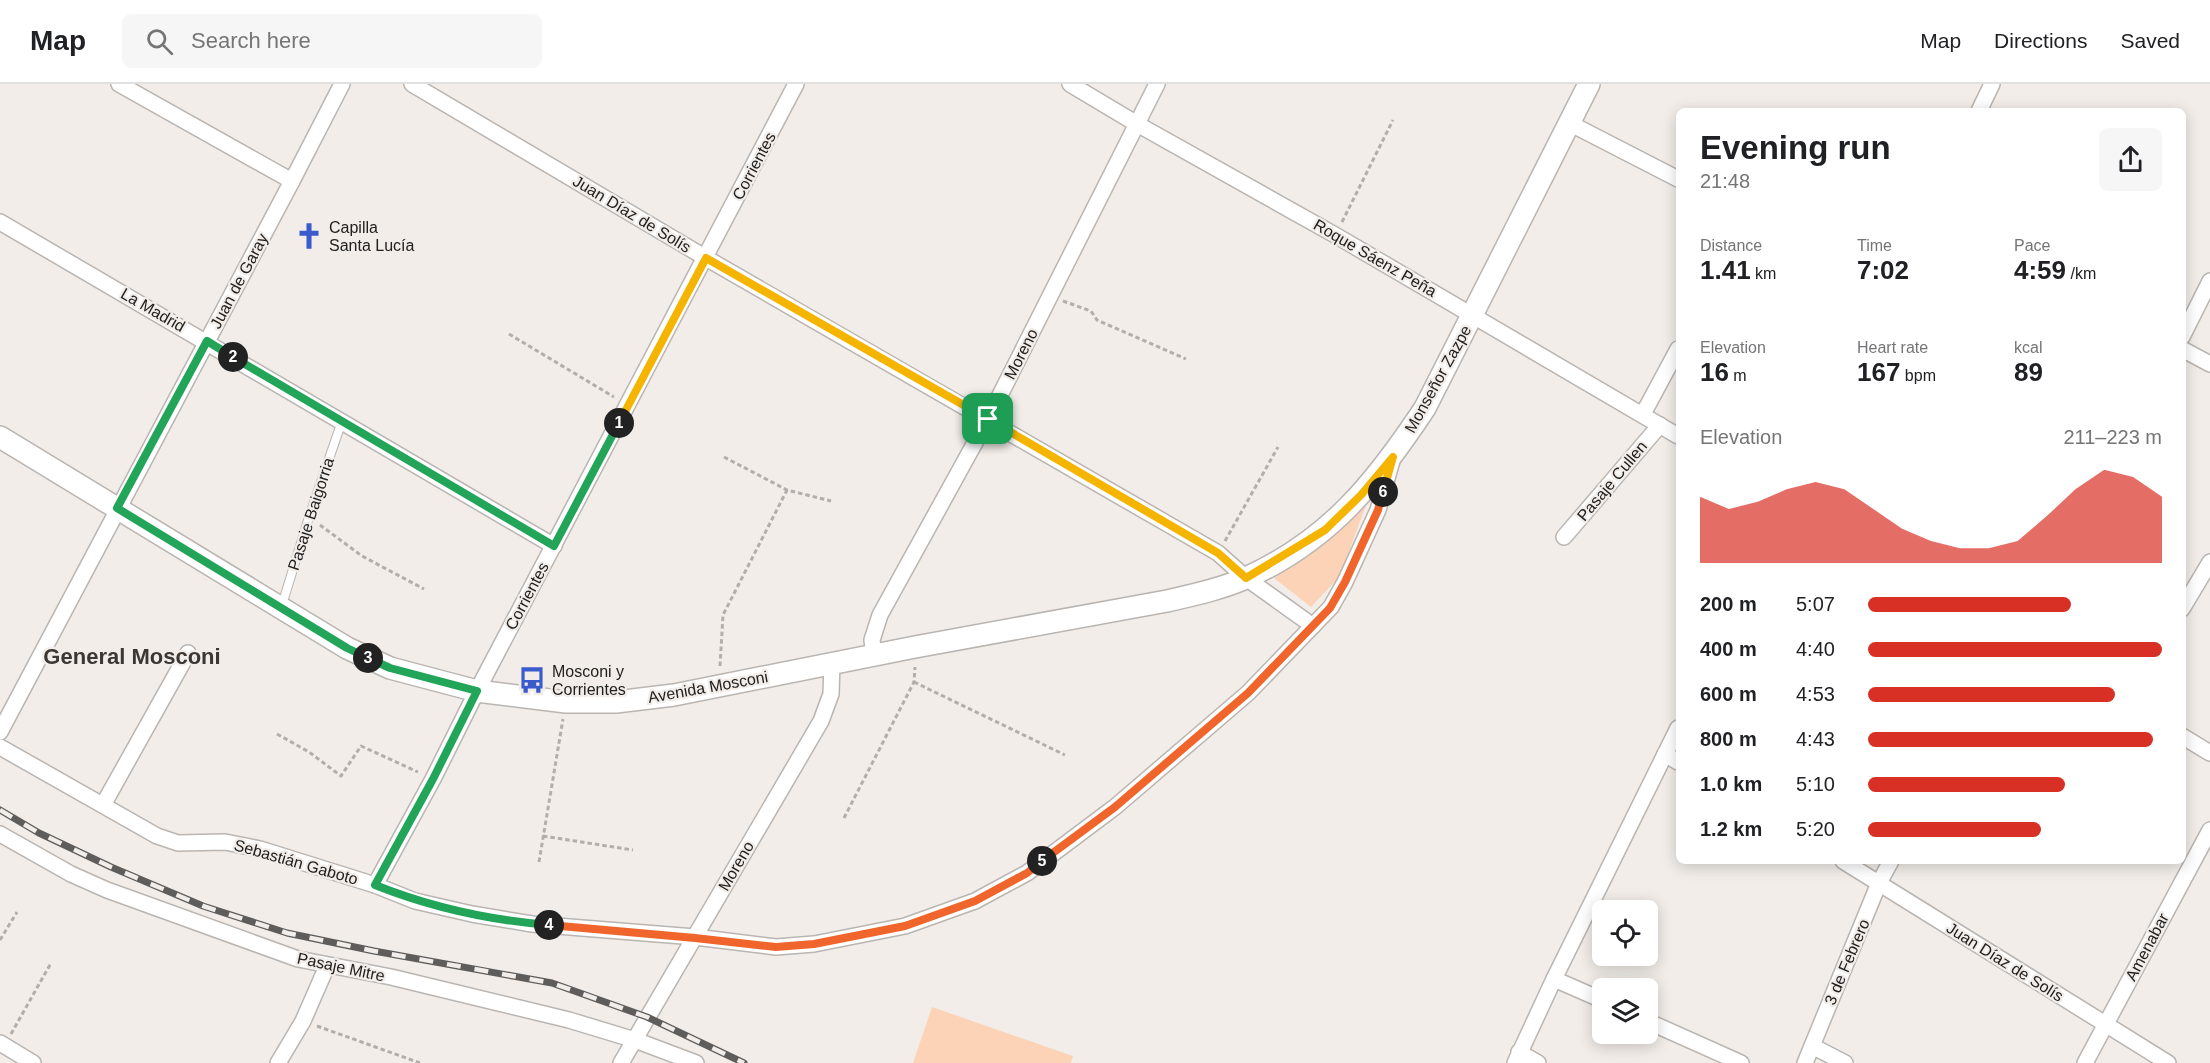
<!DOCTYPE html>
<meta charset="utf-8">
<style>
:root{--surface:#fff;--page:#f6f6f6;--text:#202124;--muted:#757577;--line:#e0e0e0;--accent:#d93025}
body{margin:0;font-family:Helvetica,sans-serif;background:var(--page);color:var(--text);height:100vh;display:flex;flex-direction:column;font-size:22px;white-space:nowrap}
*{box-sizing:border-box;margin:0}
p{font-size:20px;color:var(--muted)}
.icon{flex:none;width:33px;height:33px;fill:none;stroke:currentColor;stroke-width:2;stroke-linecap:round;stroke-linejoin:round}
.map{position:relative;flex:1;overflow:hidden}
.side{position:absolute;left:1676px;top:24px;width:510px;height:756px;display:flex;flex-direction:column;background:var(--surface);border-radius:9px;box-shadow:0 3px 15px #0003}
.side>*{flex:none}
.tools{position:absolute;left:1592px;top:816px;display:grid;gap:12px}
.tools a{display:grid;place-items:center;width:66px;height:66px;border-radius:9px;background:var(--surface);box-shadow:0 3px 15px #0003;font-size:30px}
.pin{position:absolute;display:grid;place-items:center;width:51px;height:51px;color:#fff;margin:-26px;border-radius:12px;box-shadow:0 3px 9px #0006}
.km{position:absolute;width:30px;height:30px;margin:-15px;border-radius:50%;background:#222;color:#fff;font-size:16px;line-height:30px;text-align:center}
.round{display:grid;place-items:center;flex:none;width:63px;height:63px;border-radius:9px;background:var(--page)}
.head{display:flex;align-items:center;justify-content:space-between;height:102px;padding:0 24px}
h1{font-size:33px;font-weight:600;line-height:45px}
.stats{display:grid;grid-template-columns:repeat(3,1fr);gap:9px;height:102px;padding:6px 24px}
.stats div{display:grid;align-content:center}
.stats b{font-size:26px;font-weight:600}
.stats small{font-size:16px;font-weight:400}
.stats p{font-size:16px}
.chart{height:168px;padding:12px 24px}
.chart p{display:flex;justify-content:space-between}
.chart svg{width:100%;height:108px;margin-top:6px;fill:var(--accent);opacity:.7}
ul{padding:0 24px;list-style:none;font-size:20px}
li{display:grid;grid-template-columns:96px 72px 1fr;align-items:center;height:45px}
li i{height:15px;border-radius:8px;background:var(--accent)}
header{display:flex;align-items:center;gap:36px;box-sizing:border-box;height:84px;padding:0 30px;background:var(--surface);border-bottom:2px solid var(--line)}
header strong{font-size:28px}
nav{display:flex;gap:33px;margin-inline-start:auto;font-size:21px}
.search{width:420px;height:54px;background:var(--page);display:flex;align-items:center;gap:15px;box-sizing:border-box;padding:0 21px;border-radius:9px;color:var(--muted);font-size:22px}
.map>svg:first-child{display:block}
.green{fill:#fcd3b6}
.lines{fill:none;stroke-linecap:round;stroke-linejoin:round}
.lane-casing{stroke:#bab5b1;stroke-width:10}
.street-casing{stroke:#bab5b1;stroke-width:18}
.secondary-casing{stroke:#bab5b1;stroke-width:24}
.path{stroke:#b2aeab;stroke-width:3;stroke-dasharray:4.5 3;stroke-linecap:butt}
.lane{stroke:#fff;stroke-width:8}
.street{stroke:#fff;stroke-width:15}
.secondary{stroke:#fff;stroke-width:21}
.rail-casing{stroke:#5f5d5b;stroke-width:7}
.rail{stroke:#f2ede9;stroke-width:4.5;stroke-dasharray:14;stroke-linecap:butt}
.split-1-casing{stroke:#fff;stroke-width:12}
.split-2-casing{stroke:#fff;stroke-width:12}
.split-3-casing{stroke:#fff;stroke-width:12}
.split-4-casing{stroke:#fff;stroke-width:12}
.split-5-casing{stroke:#fff;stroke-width:12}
.split-6-casing{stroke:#fff;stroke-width:12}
.split-7-casing{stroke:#fff;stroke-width:12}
.split-1{stroke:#f5b400;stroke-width:8}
.split-2{stroke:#22a559;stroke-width:8}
.split-3{stroke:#22a559;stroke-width:8}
.split-4{stroke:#22a559;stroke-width:8}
.split-5{stroke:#f0652b;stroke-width:8}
.split-6{stroke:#f0652b;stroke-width:8}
.split-7{stroke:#f5b400;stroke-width:8}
.labels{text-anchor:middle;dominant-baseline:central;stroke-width:4.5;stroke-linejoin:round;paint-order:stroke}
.street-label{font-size:16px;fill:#22201f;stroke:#f2ede9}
.poi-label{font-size:16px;fill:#22201f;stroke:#f2ede9;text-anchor:start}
.district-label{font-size:22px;font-weight:bold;fill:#3b3734;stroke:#f2ede9}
</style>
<header>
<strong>Map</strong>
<div class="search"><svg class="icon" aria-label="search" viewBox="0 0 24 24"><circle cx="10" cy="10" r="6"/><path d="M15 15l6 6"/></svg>Search here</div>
<nav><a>Map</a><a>Directions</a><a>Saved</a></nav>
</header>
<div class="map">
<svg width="2210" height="979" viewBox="0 0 2210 979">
<rect width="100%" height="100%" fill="#f2ede9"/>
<g class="green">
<polygon points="1366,421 1340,492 1311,523 1274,494 1337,449"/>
<polygon points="932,923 1073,972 1071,979 913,979"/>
</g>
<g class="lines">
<defs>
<polyline id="lane" points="282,521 309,433 342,337"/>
<g id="street">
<polyline points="119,0 292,97"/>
<polyline points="412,0 706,174 1218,469 1246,494 1313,542"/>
<polyline points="1070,0 1137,40 1335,151 1678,352"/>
<polyline points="1979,27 1992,0"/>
<polyline points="1571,40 1678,95"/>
<polyline points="0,138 554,462"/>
<polyline points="2182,253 2210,197"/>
<polyline points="2182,265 2210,280"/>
<polyline points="1643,330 1678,265"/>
<polyline points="1564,453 1660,341"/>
<polyline points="2182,525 2210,478"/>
<polyline points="874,571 872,556 880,531 988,335 1157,0"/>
<polyline points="0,648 292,97 342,0"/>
<polyline points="2182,652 2210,669"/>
<polyline points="0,663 157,752 178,759 225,758 260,765 375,801 415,817 472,830 532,840 695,853 776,863 814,860 905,842 975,817 1027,789 1115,723 1248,609 1331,523 1345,498 1378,426 1392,377"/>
<polyline points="1665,670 1678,678"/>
<polyline points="103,721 188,569"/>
<polyline points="0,750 71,790 107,806 298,875 391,893 569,936 635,956 696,979"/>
<polyline points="1843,777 2168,979"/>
<polyline points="375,801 433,695 477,607 796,0"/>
<polyline points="1554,895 1602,916"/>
<polyline points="1647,937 1741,979"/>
<polyline points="0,959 33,979"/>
<polyline points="1812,962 1845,979"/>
<polyline points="1519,968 1538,979"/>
<polyline points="278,979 303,937 327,882"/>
<polyline points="621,979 821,637 831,610 832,579"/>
<polyline points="1515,979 1554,895 1678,644"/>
<polyline points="1805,979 1879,799 1891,777"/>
<polyline points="2085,979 2210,746"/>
</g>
<path id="secondary" d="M0,353l347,211 43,20 87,23 89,11h50l58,-7 241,-48 252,-46c26,-6 54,-12 79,-23 84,-38 130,-96 179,-170l164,-324"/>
</defs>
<use href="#lane" class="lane-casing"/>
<use href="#street" class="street-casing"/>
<use href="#secondary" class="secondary-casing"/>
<g class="path">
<polyline points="1342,138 1393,36"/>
<polyline points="1063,217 1091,227 1097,236 1186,275"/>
<polyline points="509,250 614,313"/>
<polyline points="724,373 787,406 831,417"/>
<polyline points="320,441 362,472 424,505"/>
<polyline points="1225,457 1278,363"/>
<polyline points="720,582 723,531 787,406"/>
<polyline points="914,598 1065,671"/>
<polyline points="277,650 309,668 341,692 361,662 418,688"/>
<polyline points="844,734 914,598 915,583"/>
<polyline points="543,752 633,766"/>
<polyline points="539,778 563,635"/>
<polyline points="0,856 17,828"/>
<polyline points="317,942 420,979"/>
<polyline points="11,950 51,879"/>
</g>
<use href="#lane" class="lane"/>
<use href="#street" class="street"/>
<use href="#secondary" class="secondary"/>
<defs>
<polyline id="rail" points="0,726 39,749 111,783 203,822 287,849 374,867 552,899 647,933 744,979"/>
</defs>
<use href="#rail" class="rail-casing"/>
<use href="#rail" class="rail"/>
</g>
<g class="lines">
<defs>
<polyline id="split-1" points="619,339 706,174 988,335"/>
<polyline id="split-2" points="233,273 554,462 619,339"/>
<polyline id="split-3" points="233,273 207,257 117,424 347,564 368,574"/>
<path id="split-4" d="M368,574l22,10 87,23 -44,88 -58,106c55,22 114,35 174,40"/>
<polyline id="split-5" points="549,841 695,854 776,863 814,860 905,842 975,817 1027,789 1042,777"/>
<polyline id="split-6" points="1042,777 1115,723 1248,609 1330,524 1345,498 1378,426 1383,408"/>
<polyline id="split-7" points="988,335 1218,469 1246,494 1325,446 1361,411 1393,373 1383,408"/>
</defs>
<use href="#split-1" class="split-1-casing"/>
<use href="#split-2" class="split-2-casing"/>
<use href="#split-3" class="split-3-casing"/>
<use href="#split-4" class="split-4-casing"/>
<use href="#split-5" class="split-5-casing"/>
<use href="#split-6" class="split-6-casing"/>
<use href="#split-7" class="split-7-casing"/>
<use href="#split-1" class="split-1"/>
<use href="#split-2" class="split-2"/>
<use href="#split-3" class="split-3"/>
<use href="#split-4" class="split-4"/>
<use href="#split-5" class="split-5"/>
<use href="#split-6" class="split-6"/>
<use href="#split-7" class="split-7"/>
</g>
<defs>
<symbol id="church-bare" viewBox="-9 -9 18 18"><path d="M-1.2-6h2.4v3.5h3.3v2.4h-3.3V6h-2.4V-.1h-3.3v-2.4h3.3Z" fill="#395bcc" stroke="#f2ede9" stroke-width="2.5" paint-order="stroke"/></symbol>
<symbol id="bus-bare" viewBox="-9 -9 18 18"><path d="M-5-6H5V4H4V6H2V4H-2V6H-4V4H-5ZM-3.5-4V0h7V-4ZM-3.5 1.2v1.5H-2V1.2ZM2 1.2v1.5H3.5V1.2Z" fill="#395bcc" stroke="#f2ede9" stroke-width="2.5" paint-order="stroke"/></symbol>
</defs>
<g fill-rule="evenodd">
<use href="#church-bare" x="290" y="133" width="38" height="38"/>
<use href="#bus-bare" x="513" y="577" width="38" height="38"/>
</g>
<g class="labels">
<g class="street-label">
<text transform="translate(754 82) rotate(-62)">Corrientes</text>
<text transform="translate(632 130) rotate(31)">Juan Díaz de Solís</text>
<text transform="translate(1375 174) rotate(30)">Roque Sáenz Peña</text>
<text transform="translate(239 197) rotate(-62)">Juan de Garay</text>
<text transform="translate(153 226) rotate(30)">La Madrid</text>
<text transform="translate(1021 270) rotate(-63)">Moreno</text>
<text transform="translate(1438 295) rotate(-61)">Monseñor Zazpe</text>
<text transform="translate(1612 397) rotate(-50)">Pasaje Cullen</text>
<text transform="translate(311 430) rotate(-72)">Pasaje Baigorria</text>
<text transform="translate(527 512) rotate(-62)">Corrientes</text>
<text transform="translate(708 603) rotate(-10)">Avenida Mosconi</text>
<text transform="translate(296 778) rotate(16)">Sebastián Gaboto</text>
<text transform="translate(736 782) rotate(-60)">Moreno</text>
<text transform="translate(2147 863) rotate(-62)">Amenabar</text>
<text transform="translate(1847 878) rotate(-67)">3 de Febrero</text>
<text transform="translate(2005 878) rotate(32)">Juan Díaz de Solís</text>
<text transform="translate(341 883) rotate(12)">Pasaje Mitre</text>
</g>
<g class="poi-label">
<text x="329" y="143">Capilla<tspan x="329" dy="18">Santa Lucía</tspan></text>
<text x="552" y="587">Mosconi y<tspan x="552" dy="18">Corrientes</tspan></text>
</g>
<g class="district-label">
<text x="132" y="572">General Mosconi</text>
</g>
</g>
</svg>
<div class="tools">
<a><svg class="icon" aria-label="locate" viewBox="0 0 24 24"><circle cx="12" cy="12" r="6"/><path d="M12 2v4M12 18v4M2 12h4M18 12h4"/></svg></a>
<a><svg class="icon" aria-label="layers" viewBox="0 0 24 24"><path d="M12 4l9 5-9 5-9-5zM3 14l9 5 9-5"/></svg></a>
</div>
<div class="pin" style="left:988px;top:335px;background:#1e9e55"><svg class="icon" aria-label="arrive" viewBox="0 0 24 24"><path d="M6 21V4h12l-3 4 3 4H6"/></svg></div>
<b class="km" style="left:619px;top:339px">1</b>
<b class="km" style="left:233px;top:273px">2</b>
<b class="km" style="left:368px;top:574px">3</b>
<b class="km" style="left:549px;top:841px">4</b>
<b class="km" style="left:1042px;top:777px">5</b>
<b class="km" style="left:1383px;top:408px">6</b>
<section class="side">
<div class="head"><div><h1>Evening run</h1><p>21:48</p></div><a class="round"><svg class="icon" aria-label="share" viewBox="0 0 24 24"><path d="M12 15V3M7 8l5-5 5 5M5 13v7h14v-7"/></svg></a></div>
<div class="stats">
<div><p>Distance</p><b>1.41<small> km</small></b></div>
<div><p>Time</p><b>7:02</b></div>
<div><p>Pace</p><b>4:59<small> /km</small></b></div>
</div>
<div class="stats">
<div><p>Elevation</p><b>16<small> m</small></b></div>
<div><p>Heart rate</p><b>167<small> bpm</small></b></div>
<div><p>kcal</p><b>89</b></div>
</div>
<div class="chart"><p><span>Elevation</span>211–223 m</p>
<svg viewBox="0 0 160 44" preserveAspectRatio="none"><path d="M0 44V17L10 22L20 19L30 14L40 11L50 14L60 22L70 30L80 35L90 38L100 38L110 35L120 25L130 14L140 6L150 9L160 17V44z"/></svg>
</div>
<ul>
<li><b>200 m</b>5:07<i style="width:69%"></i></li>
<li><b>400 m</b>4:40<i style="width:100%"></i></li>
<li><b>600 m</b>4:53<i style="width:84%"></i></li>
<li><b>800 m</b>4:43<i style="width:97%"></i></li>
<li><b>1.0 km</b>5:10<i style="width:67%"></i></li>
<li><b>1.2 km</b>5:20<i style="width:59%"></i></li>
</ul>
</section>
</div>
